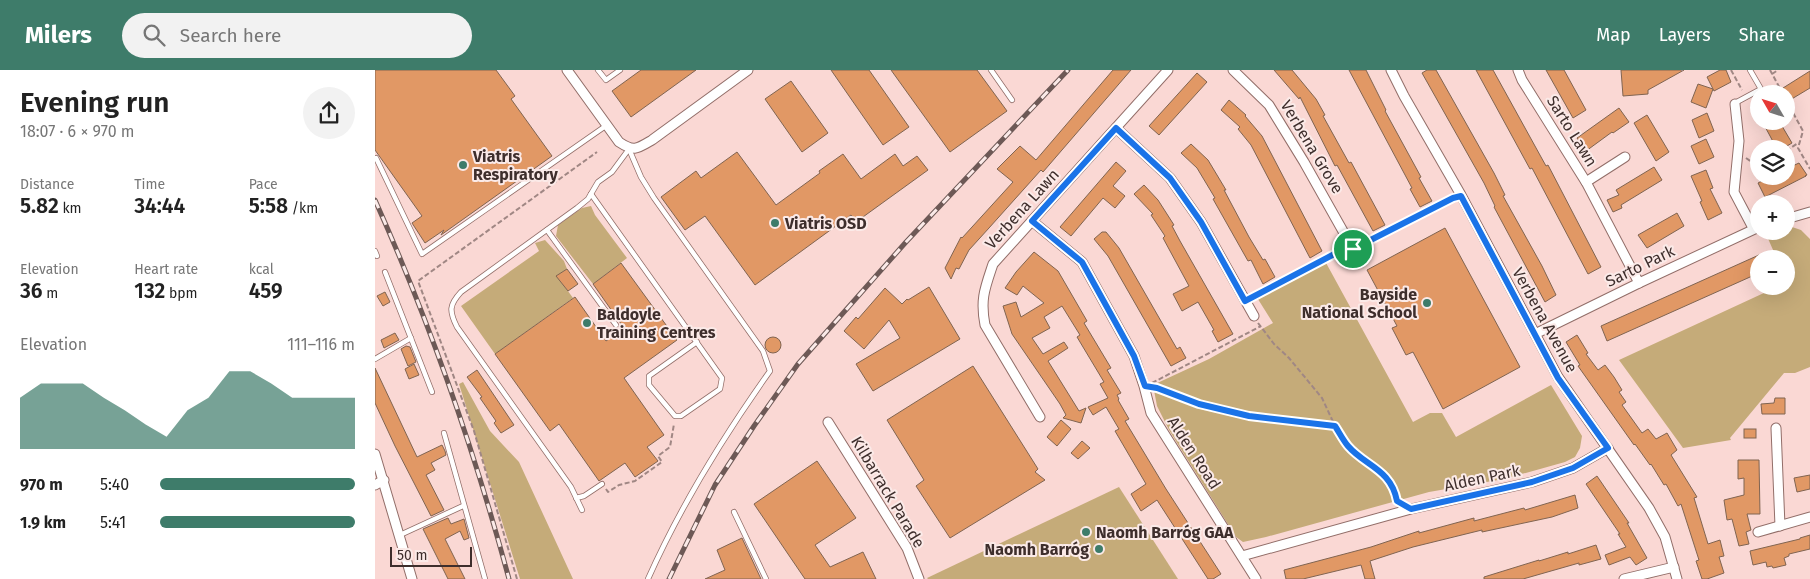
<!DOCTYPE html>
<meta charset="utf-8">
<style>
:root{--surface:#fff;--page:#f2f2f2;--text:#222;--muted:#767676;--accent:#3e7c6a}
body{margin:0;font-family:"Fira Sans",sans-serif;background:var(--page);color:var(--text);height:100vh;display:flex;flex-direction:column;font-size:19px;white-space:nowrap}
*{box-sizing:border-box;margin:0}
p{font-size:16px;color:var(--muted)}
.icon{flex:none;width:28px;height:28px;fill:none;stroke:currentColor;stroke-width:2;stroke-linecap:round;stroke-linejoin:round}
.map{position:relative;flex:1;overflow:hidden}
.sheet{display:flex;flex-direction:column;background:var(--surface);width:375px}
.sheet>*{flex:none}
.needle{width:32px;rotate:309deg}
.controls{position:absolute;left:1375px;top:15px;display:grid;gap:10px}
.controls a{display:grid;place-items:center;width:45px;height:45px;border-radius:50%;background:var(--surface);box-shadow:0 5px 20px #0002;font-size:25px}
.scale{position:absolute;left:15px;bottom:12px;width:82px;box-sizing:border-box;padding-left:5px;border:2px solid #3e2e2c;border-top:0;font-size:14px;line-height:18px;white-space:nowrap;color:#3e2e2c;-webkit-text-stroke:4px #fbeae8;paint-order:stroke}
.pin{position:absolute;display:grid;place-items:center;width:42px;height:42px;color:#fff;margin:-21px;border:2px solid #fff;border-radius:50%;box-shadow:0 1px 5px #0007}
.round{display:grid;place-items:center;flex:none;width:52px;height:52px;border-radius:26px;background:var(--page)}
.head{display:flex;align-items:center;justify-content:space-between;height:85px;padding:0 20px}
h1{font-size:28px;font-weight:600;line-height:38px}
.metrics{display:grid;grid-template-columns:repeat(3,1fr);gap:8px;height:85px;padding:5px 20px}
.metrics div{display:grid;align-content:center}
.metrics b{font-size:21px;font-weight:600}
.metrics small{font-size:14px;font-weight:400}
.metrics p{font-size:14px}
.chart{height:140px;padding:10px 20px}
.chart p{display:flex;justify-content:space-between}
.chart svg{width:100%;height:90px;margin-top:5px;fill:var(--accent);opacity:.7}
ul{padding:0 20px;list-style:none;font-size:16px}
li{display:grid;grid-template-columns:80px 60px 1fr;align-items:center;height:38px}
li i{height:12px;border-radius:6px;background:var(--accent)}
header{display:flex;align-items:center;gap:30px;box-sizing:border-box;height:70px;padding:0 25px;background:var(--accent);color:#fff}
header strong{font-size:24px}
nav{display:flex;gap:28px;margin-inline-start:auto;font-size:18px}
.search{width:350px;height:45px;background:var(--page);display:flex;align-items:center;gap:12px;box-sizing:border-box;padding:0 18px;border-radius:28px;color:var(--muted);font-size:19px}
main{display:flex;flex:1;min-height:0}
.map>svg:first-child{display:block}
.green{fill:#c5ab79}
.building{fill:#e19865;stroke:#806451}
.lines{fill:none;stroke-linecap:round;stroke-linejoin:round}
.service-casing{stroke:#926e69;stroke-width:6}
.minor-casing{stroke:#926e69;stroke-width:11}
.path{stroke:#a08784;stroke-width:2;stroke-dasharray:5 2.5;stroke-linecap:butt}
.service{stroke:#fff;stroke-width:4.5}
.minor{stroke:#fff;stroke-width:9}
.rail-casing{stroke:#6d5956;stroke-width:5}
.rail{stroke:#fbeae8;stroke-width:3;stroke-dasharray:9;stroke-linecap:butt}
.route-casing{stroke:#fff;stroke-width:10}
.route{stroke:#1a73e8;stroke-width:6}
.poi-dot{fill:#3e7c6a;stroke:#fbeae8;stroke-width:2}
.labels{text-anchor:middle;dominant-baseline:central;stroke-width:4;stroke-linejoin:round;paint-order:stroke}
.street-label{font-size:16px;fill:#3e2e2c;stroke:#fbeae8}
.poi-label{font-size:16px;font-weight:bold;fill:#3e2e2c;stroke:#fbeae8;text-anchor:start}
</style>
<header>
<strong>Milers</strong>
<div class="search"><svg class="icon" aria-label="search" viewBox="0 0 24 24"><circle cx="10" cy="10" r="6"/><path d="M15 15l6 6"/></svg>Search here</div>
<nav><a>Map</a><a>Layers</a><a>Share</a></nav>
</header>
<main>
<section class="sheet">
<div class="head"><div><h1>Evening run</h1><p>18:07 · 6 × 970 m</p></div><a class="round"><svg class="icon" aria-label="share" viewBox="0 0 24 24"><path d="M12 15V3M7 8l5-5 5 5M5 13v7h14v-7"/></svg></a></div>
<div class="metrics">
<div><p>Distance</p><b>5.82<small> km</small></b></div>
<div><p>Time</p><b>34:44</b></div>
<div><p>Pace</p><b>5:58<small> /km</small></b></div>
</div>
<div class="metrics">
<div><p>Elevation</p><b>36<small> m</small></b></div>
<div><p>Heart rate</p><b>132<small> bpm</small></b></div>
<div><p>kcal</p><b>459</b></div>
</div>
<div class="chart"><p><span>Elevation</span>111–116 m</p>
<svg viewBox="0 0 160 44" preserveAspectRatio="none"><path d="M0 44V19L10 12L20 12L30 12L40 19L50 25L60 32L70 38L80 25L90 19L100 6L110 6L120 12L130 19L140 19L150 19L160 19V44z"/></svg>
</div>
<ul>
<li><b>970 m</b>5:40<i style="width:100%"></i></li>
<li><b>1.9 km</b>5:41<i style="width:100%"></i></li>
</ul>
</section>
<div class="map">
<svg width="1435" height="509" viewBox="0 0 1435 509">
<rect width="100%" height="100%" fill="#fad8d4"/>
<g class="green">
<polygon points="216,136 220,145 252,188 218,214 181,166 183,155 207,138"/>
<polygon points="1414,156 1426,160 1435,169 1435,297 1420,303 1409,303 1355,368 1356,370 1308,378 1244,290 1404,216 1411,216 1411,213 1413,212 1411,208 1411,189 1402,189 1391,164 1398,161 1411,161 1411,157"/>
<polygon points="170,170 189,191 192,199 182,206 198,228 120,284 86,236 164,181 160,173"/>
<polygon points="950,191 1038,352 1055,343 1067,343 1081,367 1176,315 1207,366 1205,378 1200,387 1190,392 1129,409 1054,422 891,467 868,472 861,467 794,360 782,336 778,315 834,289 898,253 881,226 926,200"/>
<polygon points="88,312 115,361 144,392 198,509 145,509 84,314"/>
<polygon points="744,417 803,509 553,509 552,508"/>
</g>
<g class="building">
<polygon points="0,0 121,0 140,26 136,29 177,86 66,165 69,160 50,173 37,153 47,146 0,80"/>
<polygon points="266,0 321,0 256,47 237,21"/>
<polygon points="456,0 494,0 534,57 508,75"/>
<polygon points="516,0 602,0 632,41 575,82"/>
<polygon points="738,0 756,0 668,102 666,100 614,158 594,180 584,199 581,198 576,209 570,198 586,167 587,168 638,112 622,99 645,76 661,90"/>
<polygon points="899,0 917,0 941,29 950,45 948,46 974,93 976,92 1010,155 998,161 962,95 960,96 925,27 924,29"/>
<polygon points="974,0 991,0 1011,40 1010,41 1046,107 1044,108 1057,131 1045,137 1035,119 1037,118"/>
<polygon points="1052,0 1061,0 1119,103 1130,125 1128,126 1167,196 1181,225 1170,232 1119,137 1120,136 1109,113 1047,3"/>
<polygon points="1101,0 1118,0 1171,96 1173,95 1226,197 1213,204 1157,98 1155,99"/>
<polygon points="1171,0 1189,0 1211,40 1198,48"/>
<polygon points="1246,0 1309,0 1273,20 1273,24 1248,26"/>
<polygon points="1345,0 1351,0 1356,12 1339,21 1332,7"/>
<polygon points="1435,1 1435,18 1415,30 1408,18"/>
<polygon points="822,3 832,12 784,65 774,56"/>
<polygon points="416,11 453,63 427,82 390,29"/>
<polygon points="1323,14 1338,19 1331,38 1316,32"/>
<polygon points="854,30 871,45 870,46 887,66 947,181 935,188 876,75 863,59 865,57 846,40"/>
<polygon points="1244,38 1254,52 1238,63 1237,62 1211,81 1202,68"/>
<polygon points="1332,43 1339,61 1324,68 1317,50"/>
<polygon points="1272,45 1294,82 1281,91 1259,53"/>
<polygon points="1387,51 1404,51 1417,73 1407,79 1402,79"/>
<polygon points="1331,69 1339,87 1324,94 1316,76"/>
<polygon points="816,74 833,90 851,120 849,120 874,167 888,190 890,189 900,207 888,214 876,190 873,191 838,129 840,128 822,98 806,83"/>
<polygon points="362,82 401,135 445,103 444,101 468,84 486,109 520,84 528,96 542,86 553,100 481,152 476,145 380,215 330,146 310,160 286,127 321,101 326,108"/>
<polygon points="741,92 751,101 738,116 750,126 740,138 728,128 696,166 685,157"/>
<polygon points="1424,93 1432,105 1430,106 1431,106 1390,127 1383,113 1397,106 1411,106 1411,99"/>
<polygon points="1279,97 1287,110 1246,135 1247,138 1238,142 1232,130 1244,125 1241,120"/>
<polygon points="1331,100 1338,118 1335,119 1347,143 1333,150 1325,132 1327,131 1316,106"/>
<polygon points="769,115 783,130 799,155 797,156 805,171 858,264 843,272 837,261 839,260 823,232 807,241 798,224 814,216 788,168 790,166 776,145 778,144 759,124"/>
<polygon points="1302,143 1309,156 1272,178 1263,165"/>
<polygon points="1070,158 1145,297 1068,339 1038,282 1031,285 1017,258 1022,256 992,200"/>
<polygon points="727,162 731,162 744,178 802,279 805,277 811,288 796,296 733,186 719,169"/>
<polygon points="659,182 683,201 712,251 709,253 736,298 732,300 746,323 742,325 744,329 743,330 754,349 750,351 791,419 846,504 838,509 833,509 782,430 766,441 756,424 771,414 740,361 744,359 731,337 718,345 713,337 733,328 725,314 729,312 702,267 705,265 687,236 669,247 675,258 657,268 668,284 689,272 693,278 673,291 704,341 711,338 706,353 688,348 691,345 685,334 637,264 628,236 641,232 646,247 669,233 648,216 642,225 630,218 641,202"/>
<polygon points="1384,185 1384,203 1232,271 1226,256"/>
<polygon points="246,193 302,270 249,308 289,365 272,377 283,391 260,407 250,393 224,411 184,354 175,361 120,284 200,227 231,271 249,258 218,214"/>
<polygon points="192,199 203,214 193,221 181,206"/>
<polygon points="554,217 585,269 498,321 481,294 525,268 514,250 489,279 469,261 481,247 483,249 510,218 527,234 532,229 533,230"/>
<polygon points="10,222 15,232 8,236 2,226"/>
<polygon points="20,263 24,270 9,278 6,270"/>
<polygon points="1202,265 1213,283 1211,284 1223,300 1230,295 1239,307 1247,320 1244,322 1251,332 1247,335 1267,363 1273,359 1281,369 1292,363 1302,380 1296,385 1322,427 1319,428 1333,474 1345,470 1349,486 1344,487 1349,503 1332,509 1327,509 1321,491 1324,490 1306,434 1303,436 1291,414 1289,415 1276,394 1275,395 1260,374 1259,375 1203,296 1205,295 1191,272"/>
<circle cx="398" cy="275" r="8"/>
<polygon points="31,276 35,277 41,292 33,296 26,279"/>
<polygon points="39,294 44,305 34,309 30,299"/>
<polygon points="598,296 663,399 660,402 670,410 575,468 541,416 549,410 512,350"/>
<polygon points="0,298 42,387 67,375 70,381 71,385 56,393 60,400 51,405 69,440 56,446 20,376 0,333"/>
<polygon points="102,300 139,355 126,363 119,353 121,351 105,328 107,327 92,307"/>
<polygon points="1400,328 1410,328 1410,344 1387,344 1386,334 1399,333"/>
<polygon points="686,350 696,359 682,376 672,367"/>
<rect x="1369" y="359" width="12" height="9"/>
<polygon points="707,371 715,378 703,389 696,383"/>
<polygon points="1363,390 1384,390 1385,444 1372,444 1376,460 1371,462 1374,474 1364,476 1357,449 1352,450 1349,430 1369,425 1369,408 1363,409"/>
<polygon points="442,391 481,448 440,475 455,497 488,482 501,509 430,509 379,434"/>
<polygon points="1435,405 1435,419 1422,422 1419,408"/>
<polygon points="1222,406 1254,453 1252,453 1272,488 1261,495 1255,487 1234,495 1230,485 1251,477 1243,464 1245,464 1211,414"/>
<polygon points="1200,425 1203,438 1177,447 1107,462 1107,460 1038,477 995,491 1000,509 990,509 986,495 928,509 911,509 909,500 996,477 1044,461 1044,463 1099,448 1099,451 1149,438 1150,440"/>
<polygon points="73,448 76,454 89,449 94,468 89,470 85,461 70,469 90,509 73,509 48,459"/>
<polygon points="1435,465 1435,479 1414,484 1414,486 1409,488 1411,495 1398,498 1397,496 1392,497 1391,492 1378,495 1375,481 1425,469 1425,468"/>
<polygon points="367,468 386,509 330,509 350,500 342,480"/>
<polygon points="1221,475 1226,489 1204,495 1204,493 1148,509 1109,509 1109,507 1164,490 1164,491 1193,482 1193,484"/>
</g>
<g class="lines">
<defs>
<g id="service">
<polyline points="223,0 231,10 245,0"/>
<polyline points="616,0 637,30"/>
<polyline points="1360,33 1386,19 1375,0"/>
<path d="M254,79l12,28 13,21 109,153 7,20c-47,66 -89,134 -122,208"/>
<polyline points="1,88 47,184 232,55"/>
<polyline points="216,124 347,308 345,319 306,346 300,346 274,315 274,306 322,272"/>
<polyline points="172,160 241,255"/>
<polyline points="0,181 2,186"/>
<polyline points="10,202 57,322"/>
<polyline points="0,289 36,268"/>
<polyline points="69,363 110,509"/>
<polyline points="201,428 209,426 227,414"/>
<path d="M207,440l-11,-23 -114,-160c-8,-16 -8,-22 4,-35l116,-84 11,-9 10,-17 14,-10 17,-23"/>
<polyline points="359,442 391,509"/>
<polyline points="25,465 88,436"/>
</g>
<g id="minor">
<path d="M192,0l52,72c15,10 18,7 33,-2l96,-70"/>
<polyline points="858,0 894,35 929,92 978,179"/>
<polyline points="1016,0 1029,26 1086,125 1183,307 1274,438 1290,467 1302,509"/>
<polyline points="1143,0 1147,10 1211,112 1264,213"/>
<polyline points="1360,34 1364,71 1359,122 1378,158"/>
<polyline points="741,58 795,108 826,152 879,246"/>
<polyline points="1211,112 1250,87"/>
<polyline points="1411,149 1435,142"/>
<polyline points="657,151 707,192 759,286 769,316 776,343 881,509"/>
<polyline points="1160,264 1264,213 1384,157"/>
<path d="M665,347l-55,-92c-5,-26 0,-37 8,-61l175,-194"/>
<polyline points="453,352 532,478 544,509"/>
<polyline points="1401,358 1405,456"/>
<polyline points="0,384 37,509"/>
<polyline points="0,415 9,410"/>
<polyline points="1383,462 1435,447"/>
<polyline points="867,486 1036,439 1157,412 1198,398 1233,378"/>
<polyline points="1249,509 1299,497"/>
</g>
</defs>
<use href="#service" class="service-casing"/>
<use href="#minor" class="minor-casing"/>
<g class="path">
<polyline points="1306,0 1308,0"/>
<polyline points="1356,0 1367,20"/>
<polyline points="1395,0 1408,24"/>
<polyline points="1397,4 1403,0"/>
<polyline points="1411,30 1428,61 1423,78 1435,99"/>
<polyline points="1411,81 1423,73"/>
<polyline points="1371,88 1381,95 1384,94"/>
<polyline points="986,175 1077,128"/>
<polyline points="879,227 926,200 967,180"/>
<polyline points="883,253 899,274 914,288 947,328 960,356 973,376 1007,402 1020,421 1023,431"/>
<polyline points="777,313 886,256"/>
<polyline points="780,317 824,334 874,346 960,356"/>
<polyline points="231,419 233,422 244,415 260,411 287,392 283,386 295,377 299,354"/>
<polyline points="142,509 99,361 43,211 222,82"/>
</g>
<use href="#service" class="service"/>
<use href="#minor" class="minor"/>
<defs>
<g id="rail">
<path d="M0,130c55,123 99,249 134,379"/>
<polyline points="294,509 340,415 379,356 423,294 531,172 693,0"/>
</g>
</defs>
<use href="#rail" class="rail-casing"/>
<use href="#rail" class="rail"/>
</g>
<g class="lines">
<defs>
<path id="route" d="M741,58l54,50 31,44 44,79 97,-51 11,-1 100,-51 8,-2 97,182 50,70 -35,20 -41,14 -121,27 -14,-8c-6,-32 -32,-35 -49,-55 -5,-6 -9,-14 -13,-20l-86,-10 -50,-12 -42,-16 -12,-2 -11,-30 -52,-94 -50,-41z"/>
</defs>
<use href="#route" class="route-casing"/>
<use href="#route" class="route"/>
</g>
<g class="poi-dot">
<circle cx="88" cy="95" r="5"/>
<circle cx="400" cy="153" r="5"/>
<circle cx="1052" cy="233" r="5"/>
<circle cx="212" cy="253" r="5"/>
<circle cx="711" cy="462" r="5"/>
<circle cx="724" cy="479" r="5"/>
</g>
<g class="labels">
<g class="street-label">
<text transform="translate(1197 61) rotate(58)">Sarto Lawn</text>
<text transform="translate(937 77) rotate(59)">Verbena Grove</text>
<text transform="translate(647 139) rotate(-48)">Verbena Lawn</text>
<text transform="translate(1265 196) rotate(-26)">Sarto Park</text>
<text transform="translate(1170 250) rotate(61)">Verbena Avenue</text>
<text transform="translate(819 383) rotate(57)">Alden Road</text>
<text transform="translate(1107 408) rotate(-12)">Alden Park</text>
<text transform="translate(513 422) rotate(59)">Kilbarrack Parade</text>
</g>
<g class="poi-label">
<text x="98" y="86">Viatris<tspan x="98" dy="18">Respiratory</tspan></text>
<text x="410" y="153">Viatris OSD</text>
<text x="1042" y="224" text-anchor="end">Bayside<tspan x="1042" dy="18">National School</tspan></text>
<text x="222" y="244">Baldoyle<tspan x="222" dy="18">Training Centres</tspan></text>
<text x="721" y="462">Naomh Barróg GAA</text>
<text x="714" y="479" text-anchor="end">Naomh Barróg</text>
</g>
</g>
</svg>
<div class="controls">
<a><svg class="needle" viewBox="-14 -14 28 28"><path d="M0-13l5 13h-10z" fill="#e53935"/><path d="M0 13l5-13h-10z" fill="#767676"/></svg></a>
<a><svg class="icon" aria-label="layers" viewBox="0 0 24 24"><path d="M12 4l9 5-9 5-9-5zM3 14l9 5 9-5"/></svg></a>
<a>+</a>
<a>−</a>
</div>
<div class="scale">50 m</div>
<div class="pin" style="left:978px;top:179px;background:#1e9e55"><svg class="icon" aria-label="arrive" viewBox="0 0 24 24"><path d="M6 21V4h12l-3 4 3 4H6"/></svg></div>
</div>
</main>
